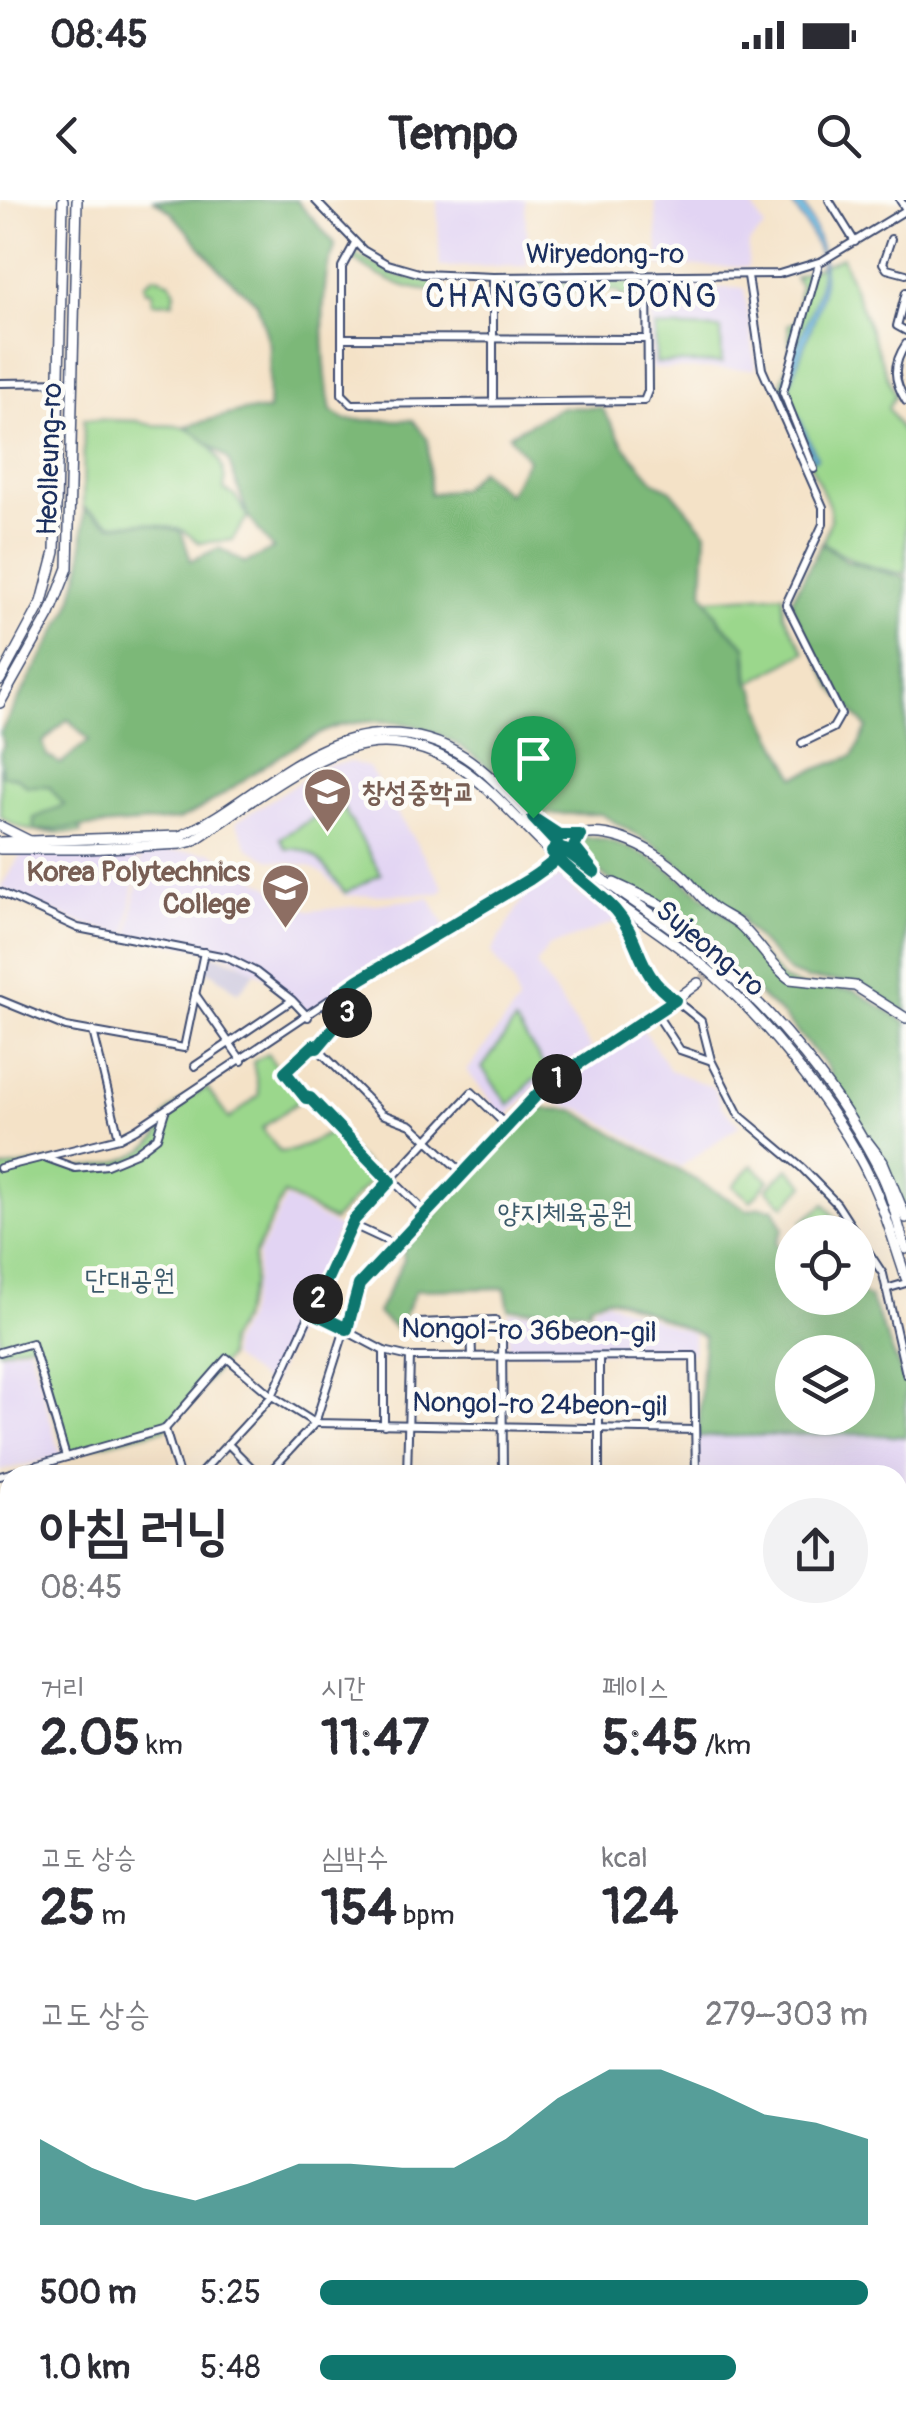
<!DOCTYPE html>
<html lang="ko">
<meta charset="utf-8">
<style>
:root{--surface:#fff;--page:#f2f2f3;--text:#2b2b33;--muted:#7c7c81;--accent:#0f766e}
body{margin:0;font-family:Pangolin,"Poor Story",sans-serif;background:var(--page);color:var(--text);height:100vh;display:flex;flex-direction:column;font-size:38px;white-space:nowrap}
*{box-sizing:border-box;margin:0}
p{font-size:32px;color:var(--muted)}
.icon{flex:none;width:55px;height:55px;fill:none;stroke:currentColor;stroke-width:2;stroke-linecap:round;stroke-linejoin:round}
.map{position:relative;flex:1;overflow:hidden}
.panel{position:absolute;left:0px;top:1265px;width:908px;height:960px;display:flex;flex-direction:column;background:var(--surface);border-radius:30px 30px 0 0;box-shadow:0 10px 40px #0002}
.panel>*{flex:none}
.tools{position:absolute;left:775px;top:1015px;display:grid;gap:20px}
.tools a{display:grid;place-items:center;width:100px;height:100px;border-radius:50%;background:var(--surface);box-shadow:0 10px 40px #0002;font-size:50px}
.pin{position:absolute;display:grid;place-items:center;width:85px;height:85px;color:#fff;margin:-102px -42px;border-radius:50% 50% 50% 0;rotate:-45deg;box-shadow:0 0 10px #0007}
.pin .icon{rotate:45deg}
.km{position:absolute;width:50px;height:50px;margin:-25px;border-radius:50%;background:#222;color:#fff;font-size:28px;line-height:50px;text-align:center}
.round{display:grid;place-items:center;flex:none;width:105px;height:105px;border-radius:52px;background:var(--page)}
.overview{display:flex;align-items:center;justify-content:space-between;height:170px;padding:0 40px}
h1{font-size:55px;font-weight:800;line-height:75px}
.figures{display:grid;grid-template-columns:repeat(3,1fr);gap:15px;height:170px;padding:10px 40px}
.figures div{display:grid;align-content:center}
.figures b{font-size:50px;font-weight:800}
.figures small{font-size:28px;font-weight:400}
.figures p{font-size:28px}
.chart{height:280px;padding:20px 40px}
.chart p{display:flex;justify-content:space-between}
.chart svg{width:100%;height:180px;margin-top:10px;fill:var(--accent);opacity:.7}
ul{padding:0 40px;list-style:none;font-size:32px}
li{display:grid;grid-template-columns:160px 120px 1fr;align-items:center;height:75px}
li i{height:25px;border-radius:12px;background:var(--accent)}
.status{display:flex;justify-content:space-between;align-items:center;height:70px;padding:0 50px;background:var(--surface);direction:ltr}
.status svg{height:28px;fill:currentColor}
header{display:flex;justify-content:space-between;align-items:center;height:130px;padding:0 40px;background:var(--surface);font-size:45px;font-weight:800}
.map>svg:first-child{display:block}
.built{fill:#e2d4f3}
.industrial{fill:#c5c0da}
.green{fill:#9bd78c;stroke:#5b8375;stroke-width:2.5}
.forest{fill:#7cb878;stroke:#4c746b;stroke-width:2.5;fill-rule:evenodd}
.water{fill:#6abfe7;stroke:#4277a2;stroke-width:2.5}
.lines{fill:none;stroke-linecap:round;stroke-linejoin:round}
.major-tunnel{stroke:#c9beb2;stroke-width:9;stroke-dasharray:9 4.5;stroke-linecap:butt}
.minor-casing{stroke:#3c4a6e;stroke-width:10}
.major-casing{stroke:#3c4a6e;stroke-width:12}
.minor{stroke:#fff;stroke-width:6}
.major{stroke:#fff;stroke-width:9}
.route-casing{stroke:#fff;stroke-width:20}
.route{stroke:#0f766e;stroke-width:12}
.labels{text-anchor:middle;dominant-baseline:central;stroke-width:9;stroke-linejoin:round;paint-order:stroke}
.street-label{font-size:28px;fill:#1b2f5e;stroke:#fdfcf7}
.education-label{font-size:28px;font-weight:bold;fill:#785e54;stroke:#fdfcf7;text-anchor:start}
.park-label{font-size:28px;fill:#3b596a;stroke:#fdfcf7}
.quarter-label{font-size:32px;letter-spacing:2.5px;fill:#1b2f5e;stroke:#fdfcf7}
</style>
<div class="status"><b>08:45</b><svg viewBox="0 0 49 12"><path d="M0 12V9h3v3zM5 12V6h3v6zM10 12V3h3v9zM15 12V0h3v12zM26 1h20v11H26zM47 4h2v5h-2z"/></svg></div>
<header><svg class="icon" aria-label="back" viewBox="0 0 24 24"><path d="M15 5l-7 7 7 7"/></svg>Tempo<svg class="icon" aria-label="search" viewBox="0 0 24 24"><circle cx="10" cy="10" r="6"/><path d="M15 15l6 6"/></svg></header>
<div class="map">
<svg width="906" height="2225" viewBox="0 0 906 2225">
<rect width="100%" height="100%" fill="#fdfcf7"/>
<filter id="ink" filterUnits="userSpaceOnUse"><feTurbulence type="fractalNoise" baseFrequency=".01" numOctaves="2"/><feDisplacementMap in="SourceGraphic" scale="20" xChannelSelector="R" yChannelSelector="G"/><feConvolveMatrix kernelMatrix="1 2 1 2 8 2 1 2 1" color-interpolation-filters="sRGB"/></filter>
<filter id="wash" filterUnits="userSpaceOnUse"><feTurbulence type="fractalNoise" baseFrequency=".0048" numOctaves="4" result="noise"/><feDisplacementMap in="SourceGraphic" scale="40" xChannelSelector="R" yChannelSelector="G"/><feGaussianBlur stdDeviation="2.25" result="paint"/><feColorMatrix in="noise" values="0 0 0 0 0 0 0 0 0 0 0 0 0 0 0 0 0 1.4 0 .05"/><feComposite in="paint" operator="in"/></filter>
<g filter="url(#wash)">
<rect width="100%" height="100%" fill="#f4e2c7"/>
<g class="built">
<polygon points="437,0 525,0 527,66 440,67"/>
<polygon points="655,0 749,0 765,28 749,43 748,67 659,66"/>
<polygon points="656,84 676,88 744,88 756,169 651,169 651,88"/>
<polygon points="352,562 369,568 444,688 440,693 345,696 324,674 309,666 271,660 249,649 236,622 326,565"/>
<polygon points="142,651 211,652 310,711 430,698 446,728 358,773 308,814 268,779 225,753 129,735"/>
<polygon points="22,653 138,656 127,735 78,722 0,688"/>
<polygon points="560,676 579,694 621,720 548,747 536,765 592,849 542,880 505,919 467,871 518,803 514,784 491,753 525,695"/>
<polygon points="642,828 670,870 714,888 722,907 740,925 680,967 581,909 540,899 551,888"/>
<polygon points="286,998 339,1028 271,1186 231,1158 231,1145 245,1119 256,1080 258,1055"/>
<polygon points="606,1101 693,1134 693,1153 508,1151 509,1112 592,1113 593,1106"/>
<polygon points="29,1146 61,1256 0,1271 0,1153"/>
<polygon points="863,1234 906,1237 906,1361 898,1359 898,1275 699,1275 698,1237"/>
<polygon points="10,1974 10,2132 2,2141 0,1985"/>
<polygon points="2,2159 10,2166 10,2215 67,2215 72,2219 66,2225 0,2225"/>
</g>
<polygon class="industrial" points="206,752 243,764 256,772 238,793 215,774 203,770"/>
<g class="green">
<path d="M355,54l42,22 36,6 1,9c-32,-2 -57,-14 -83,-34z"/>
<path d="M842,57l53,139 -7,12 18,31v135c-33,-5 -56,-12 -83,-32l7,-21v-13l-48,-107 -1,-16 10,-30 -3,-30 8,-4 4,-35 -5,-9z"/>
<polygon points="155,76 171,82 175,92 173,102 153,103 152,91 146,91 144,84"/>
<polygon points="612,82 641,85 643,95 620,96 619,91 497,91 501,83"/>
<polygon points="655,127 721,129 722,163 656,163"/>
<path d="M84,219l54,2c15,8 32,1 47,7 25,9 43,37 39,62l11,6 13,20 -16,24 -32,3 -18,-13 -36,-7 -33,1 -30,-17z"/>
<polygon points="783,394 784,415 805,452 750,483 746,446 721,423 707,399"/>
<path d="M0,568l44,8 33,27 4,30c-29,-1 -57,3 -81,-17z"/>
<path d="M340,602l41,72 -36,19c-16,-20 -29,-48 -59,-44l-6,-11z"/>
<polygon points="515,822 548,871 532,881 509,905 482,868"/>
<path d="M267,854l35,45 -40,29 18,24 14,-2 38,-18 44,43 -43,46 -49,-27 -30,62 -1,27 -12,36 -13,22 -1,17 -62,71 -98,24 -33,-111 -34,9v-182l56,-8 6,6c30,2 77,-3 96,-31 4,-7 4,-16 9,-22 10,-13 26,-19 40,-26l22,31 30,-24 -6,-33z"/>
<polygon points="752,965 769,980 751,1001 733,986"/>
<polygon points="788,968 805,985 785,1006 767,989"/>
<polygon points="825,1004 846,1032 806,1032 809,1030 802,1022"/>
</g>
<g class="forest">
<path d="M154,0h142l39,44c0,9 -5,14 -7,22 -8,42 -5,104 3,145l14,9h68l15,20 2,54 32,-6 18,-18 28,24 20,-35 -19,-24 52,-28 41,1 23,39 30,35 16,8 35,42 -3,59 18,32 25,23 2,35 8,10 10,31 29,55 58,-21 14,-28 -35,-41 -38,-75 -2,-13 30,-56 25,18 59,17v434l-47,-29 -52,-4 -17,-6 -46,-49 -1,-6 -25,-14 -32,-34 -26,-21 -59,-35h-67c-54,-58 -104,-107 -190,-89 -21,4 -57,26 -75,38 -31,19 -58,43 -91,57l-144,11v-13l30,-13 -15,-19h-22l-11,-9 -14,-2 -2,-22 4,-8 -4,-12 70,-126 12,-44 2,-54 28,16 34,-2 35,8 10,30 28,-13 26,15 28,-14 -25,-33 -20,-57 -42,-33 57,-15h25l2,-65 -13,-43 -35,-31 -51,-60zM68,519l21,21 -28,24 -14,-8 -4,-14z"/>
<path d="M584,637c61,3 109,51 154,88l1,6 45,49 17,6 53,4 52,32v190l-25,-35 -55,-112 -44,-50 -89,-79 -95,-64 -22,-18 -2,-10z"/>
<path d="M531,908l42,2 175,100 12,-3 14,2 9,19 -7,15 16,25v30h66v-7l12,7 36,86v53l-43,-3 -165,3 6,-101 -83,-35 -14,-3 -18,6v6l-80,-1 -4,-21 -89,2 -19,40 -20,-17 27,-53 -1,-10zM792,1152h66v66h-66z"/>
<polygon points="906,1894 906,2225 541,2225 549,2215 898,2215 898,1900"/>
</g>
<path class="water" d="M790,0h10c47,77 14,111 -11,187l1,10 27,61 -4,2 -28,-64c1,-45 38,-89 36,-131 -1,-22 -20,-47 -31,-65z"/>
</g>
<g filter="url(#ink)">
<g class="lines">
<path class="major-tunnel" d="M670,709c25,20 62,44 28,74"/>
<defs>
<g id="minor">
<polyline points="315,0 363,50 387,64 422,74 493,77 779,74 822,61 906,10"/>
<polyline points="829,0 855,42"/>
<polyline points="900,0 906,9"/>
<polyline points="891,39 883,63 887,69 906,74"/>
<polyline points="355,43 342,67 342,194 352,204 644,201 648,191 647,76"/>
<polyline points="748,76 762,169 823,307 823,324 786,404 841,514 833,528 802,543"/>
<polyline points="493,77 493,201"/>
<polyline points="906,92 897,126 906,131"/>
<polyline points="344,138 646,139"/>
<path d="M906,144c-14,21 -13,36 0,57"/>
<polyline points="0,183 73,182"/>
<polyline points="814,269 783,192 818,67"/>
<polyline points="0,692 78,728 226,757 256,772 292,800 308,817"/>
<polyline points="195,794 242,861"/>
<polyline points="0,800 66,827 184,848 204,752"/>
<polyline points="655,812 680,850 709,860"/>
<polyline points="93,831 119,938"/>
<polyline points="317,848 349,811 342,793"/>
<polyline points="195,866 291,801"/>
<polyline points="47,958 75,968 107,965 136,953 157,937 165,911"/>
<polyline points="0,968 119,938 136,929 359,780 447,730 558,658"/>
<polyline points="427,1014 309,898 306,898 285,871 314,845 382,914 411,925 463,973"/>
<polyline points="353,1025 396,1045"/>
<polyline points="858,1036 883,1074 906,1174"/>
<polyline points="886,1089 906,1083"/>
<polyline points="312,1113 384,1151 410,1157 694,1156 696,1275"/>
<polyline points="471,1122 472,1157"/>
<polyline points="442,1123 443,1138 419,1139 418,1123 495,1120"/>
<polyline points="502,1137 503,1275"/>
<polyline points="0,1152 32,1143 66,1257"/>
<polyline points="599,1157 599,1275"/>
<polyline points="384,1225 384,1151"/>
<polyline points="165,1229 227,1158 272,1196 315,1223 695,1230"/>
<polyline points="165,1229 179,1275"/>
<polyline points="228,1244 259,1275"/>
<polyline points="199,1275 272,1196 354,1019 472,892 507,926"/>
<polyline points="267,1275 315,1223 359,1085 370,1072 545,886 675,800 701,821 711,860 739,915 802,968 837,1004 855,1032"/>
<polyline points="407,1275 410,1157"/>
<polyline points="0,1276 165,1229"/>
<polyline points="0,1372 9,1405"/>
<polyline points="898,1423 906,1385"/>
<polyline points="898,1445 906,1447"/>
<polyline points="0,1501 10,1498"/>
<polyline points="898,1501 906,1503"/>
<polyline points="898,1558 906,1560"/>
<polyline points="0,1562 10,1559"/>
<polyline points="905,1593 906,1594"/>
<polyline points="0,1618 10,1627"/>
<polyline points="0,1675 10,1664"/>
<polyline points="898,1691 903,1685 906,1655"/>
<polyline points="898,1745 906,1746"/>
<polyline points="0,1761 10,1769"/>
<polyline points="898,1785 906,1786"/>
<polyline points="0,1826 10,1815"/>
<polyline points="0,1839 10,1847"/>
<polyline points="0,1919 10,1927"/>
<polyline points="0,1979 10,1967"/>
<polyline points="149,2215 167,2225"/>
<polyline points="241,2215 252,2225"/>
<polyline points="325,2215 337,2225"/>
<polyline points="402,2225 408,2215"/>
</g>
<g id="major">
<polyline points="0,480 42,402 55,352 63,0"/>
<polyline points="0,503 50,414 68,368 77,0"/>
<polyline points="0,626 30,641"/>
<path d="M0,642l180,-6c71,-31 125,-101 208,-102 84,0 116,64 171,112 46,40 100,69 146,108 72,59 137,140 178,223 11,23 14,49 23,72"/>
<path d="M557,648c35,-34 97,0 126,28 10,9 17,21 27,29 9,9 23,12 32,22 17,16 29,38 48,52l65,7 51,32"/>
<path d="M0,649h87l95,-5 11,-3c53,-34 128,-99 192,-98 81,1 122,72 177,119 48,41 104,71 152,113 57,51 133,146 162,217 12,28 20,57 30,86"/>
<polyline points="614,683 670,709"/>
<path d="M605,700c30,33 33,75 70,100l23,-17"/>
<polyline points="867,941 883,962 906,1018"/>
<polyline points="898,1363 906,1365"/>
<polyline points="898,1375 906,1377"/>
<polyline points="0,1408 10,1405"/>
<polyline points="0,1422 10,1419"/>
<polyline points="898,1863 906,1848"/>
<polyline points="898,1882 906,1868"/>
<polyline points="0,2147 10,2156"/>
<polyline points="76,2215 87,2225"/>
<polyline points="516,2225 525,2215"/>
<polyline points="533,2225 540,2215"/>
<polyline points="542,2225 547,2215"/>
</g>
</defs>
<use href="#minor" class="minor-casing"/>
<use href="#major" class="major-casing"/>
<use href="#minor" class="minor"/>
<use href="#major" class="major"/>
</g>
</g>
<g class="lines" filter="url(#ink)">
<defs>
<path id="route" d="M533,618l26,28 -7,6c18,22 44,37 63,58 28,32 20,63 60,90l-130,86 -186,199 -12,44 -35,-17 42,-92 36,-39 -80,-83h-4l-21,-26 29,-27 3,3 31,-37 -6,-19 17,-12 171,-101c13,-9 25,-17 35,-29l29,22 -20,-25 6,-12h-21l-26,-17"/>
</defs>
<use href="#route" class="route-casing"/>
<use href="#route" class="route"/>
</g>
<defs>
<symbol id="school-pin" viewBox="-11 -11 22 30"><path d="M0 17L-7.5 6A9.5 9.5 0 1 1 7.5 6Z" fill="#8d6e63" stroke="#fdfcf7"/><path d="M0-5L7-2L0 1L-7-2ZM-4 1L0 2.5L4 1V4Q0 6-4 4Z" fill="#fff"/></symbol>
<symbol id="university-pin" viewBox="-11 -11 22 30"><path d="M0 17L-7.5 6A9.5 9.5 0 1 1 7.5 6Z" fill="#8d6e63" stroke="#fdfcf7"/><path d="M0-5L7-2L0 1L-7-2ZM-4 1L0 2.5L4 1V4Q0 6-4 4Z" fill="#fff"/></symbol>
</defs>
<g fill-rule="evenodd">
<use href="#school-pin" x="300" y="564" width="55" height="75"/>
<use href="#university-pin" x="258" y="660" width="55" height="75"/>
</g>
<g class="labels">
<g class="street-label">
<text x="605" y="54">Wiryedong-ro</text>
<text transform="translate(50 259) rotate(-88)">Heolleung-ro</text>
<text transform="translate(710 749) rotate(40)">Sujeong-ro</text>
<text transform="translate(529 1131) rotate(1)">Nongol-ro 36beon-gil</text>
<text transform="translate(540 1205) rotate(1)">Nongol-ro 24beon-gil</text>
</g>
<g class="education-label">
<text x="362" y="592">창성중학교</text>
<text x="250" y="672" text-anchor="end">Korea Polytechnics<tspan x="250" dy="32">College</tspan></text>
</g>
<g class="park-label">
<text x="565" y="1013">양지체육공원</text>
<text x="130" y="1080">단대공원</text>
</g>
<g class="quarter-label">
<text x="572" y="97">CHANGGOK-DONG</text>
</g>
</g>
</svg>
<div class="tools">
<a><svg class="icon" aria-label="locate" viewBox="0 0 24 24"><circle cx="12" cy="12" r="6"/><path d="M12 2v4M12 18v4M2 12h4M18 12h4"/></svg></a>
<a><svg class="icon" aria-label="layers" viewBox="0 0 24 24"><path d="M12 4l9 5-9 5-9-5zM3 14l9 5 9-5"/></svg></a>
</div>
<div class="pin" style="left:533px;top:618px;background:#1e9e55"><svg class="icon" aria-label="arrive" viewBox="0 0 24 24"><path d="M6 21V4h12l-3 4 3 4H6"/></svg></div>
<b class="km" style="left:557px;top:879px">1</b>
<b class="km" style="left:318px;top:1099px">2</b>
<b class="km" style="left:347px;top:813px">3</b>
<section class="panel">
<div class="overview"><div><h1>아침 러닝</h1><p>08:45</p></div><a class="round"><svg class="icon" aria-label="share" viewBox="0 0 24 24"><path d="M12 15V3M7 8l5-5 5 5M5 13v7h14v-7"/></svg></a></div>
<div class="figures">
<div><p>거리</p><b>2.05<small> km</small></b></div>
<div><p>시간</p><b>11:47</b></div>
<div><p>페이스</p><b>5:45<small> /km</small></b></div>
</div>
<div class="figures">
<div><p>고도 상승</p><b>25<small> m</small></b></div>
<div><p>심박수</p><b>154<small> bpm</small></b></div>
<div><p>kcal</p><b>124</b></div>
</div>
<div class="chart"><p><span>고도 상승</span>279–303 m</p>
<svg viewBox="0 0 160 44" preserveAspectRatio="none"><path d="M0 44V23L10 30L20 35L30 38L40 34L50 29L60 29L70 30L80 30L90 23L100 13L110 6L120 6L130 11L140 17L150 19L160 23V44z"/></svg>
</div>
<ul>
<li><b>500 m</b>5:25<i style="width:100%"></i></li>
<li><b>1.0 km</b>5:48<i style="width:76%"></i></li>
</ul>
</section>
</div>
